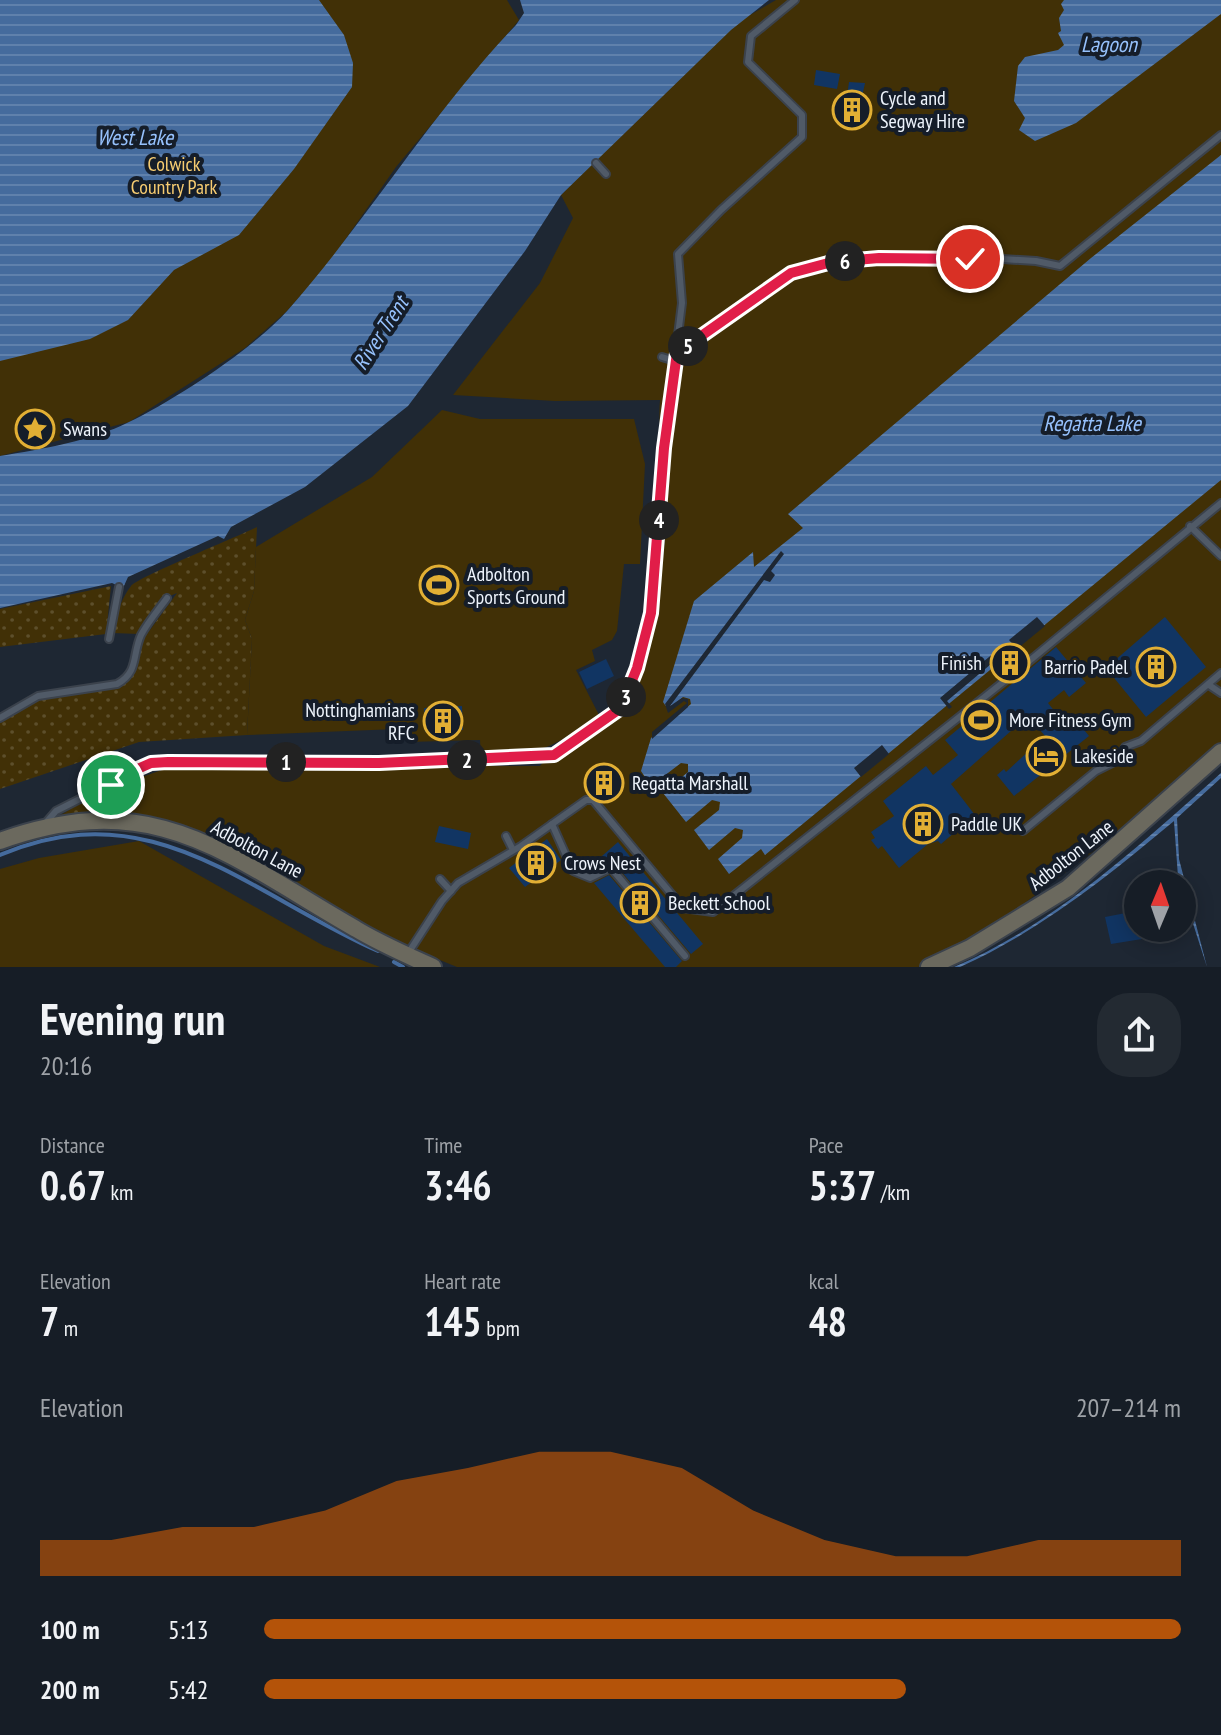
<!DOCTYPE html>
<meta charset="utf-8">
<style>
:root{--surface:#161d26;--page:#232a32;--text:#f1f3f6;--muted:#9ea2a7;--line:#353b43;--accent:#b45309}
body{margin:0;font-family:"PT Sans Narrow",sans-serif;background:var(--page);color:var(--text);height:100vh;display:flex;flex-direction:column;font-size:30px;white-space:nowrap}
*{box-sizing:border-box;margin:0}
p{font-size:26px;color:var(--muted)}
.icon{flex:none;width:44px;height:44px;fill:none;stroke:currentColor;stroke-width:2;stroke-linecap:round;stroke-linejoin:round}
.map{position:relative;height:967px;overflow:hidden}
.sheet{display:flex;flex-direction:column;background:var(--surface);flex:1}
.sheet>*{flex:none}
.needle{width:52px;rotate:2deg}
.tools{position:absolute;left:1124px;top:870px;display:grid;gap:16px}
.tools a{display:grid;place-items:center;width:72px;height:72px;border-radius:50%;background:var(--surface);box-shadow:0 4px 20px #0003,0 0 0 2px var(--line);font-size:40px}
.pin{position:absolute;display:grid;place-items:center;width:68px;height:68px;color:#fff;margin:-34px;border:4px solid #fff;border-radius:50%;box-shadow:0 2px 8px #0007}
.km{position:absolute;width:40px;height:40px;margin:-20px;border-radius:50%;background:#222;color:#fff;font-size:22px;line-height:40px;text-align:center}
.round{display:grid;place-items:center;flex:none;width:84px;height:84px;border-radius:32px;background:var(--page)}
.summary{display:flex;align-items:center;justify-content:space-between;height:136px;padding:0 40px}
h1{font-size:44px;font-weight:700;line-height:60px}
.figures{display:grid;grid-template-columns:repeat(3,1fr);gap:12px;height:136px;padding:8px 40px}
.figures div{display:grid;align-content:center}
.figures b{font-size:40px;font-weight:700}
.figures small{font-size:22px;font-weight:400}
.figures p{font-size:22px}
.chart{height:224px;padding:16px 40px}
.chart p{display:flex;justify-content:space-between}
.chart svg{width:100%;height:144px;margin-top:8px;fill:var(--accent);opacity:.7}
ul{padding:0 40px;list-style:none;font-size:26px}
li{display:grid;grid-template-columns:128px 96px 1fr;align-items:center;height:60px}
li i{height:20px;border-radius:10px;background:var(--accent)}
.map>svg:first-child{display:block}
.grass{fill:url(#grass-dots)}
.park{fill:#413006}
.water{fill:url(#water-rules)}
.pier{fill:#1e2733}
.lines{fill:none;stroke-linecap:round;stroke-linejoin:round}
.stream{stroke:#456b9d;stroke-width:4}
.building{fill:#113563}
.lane-casing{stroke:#3b424c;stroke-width:10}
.secondary-casing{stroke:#3b424c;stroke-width:20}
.lane{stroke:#505a67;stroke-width:6}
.secondary{stroke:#6b695e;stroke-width:16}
.route-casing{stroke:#fff;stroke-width:16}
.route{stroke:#e11d48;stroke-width:10}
.labels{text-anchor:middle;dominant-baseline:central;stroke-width:8;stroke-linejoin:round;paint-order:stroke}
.poi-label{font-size:20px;fill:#eef4fc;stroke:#151d29;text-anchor:start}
.park-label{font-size:20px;fill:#f7cc71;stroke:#151d29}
.street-label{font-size:20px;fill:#eef4fc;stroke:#151d29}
.water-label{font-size:22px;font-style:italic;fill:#96c1fc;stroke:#151d29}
</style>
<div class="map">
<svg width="1221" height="967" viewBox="0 0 1221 967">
<defs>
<pattern id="grass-dots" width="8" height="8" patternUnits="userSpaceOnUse" patternTransform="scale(2)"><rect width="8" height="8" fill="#413006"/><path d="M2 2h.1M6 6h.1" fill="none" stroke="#5d4f2b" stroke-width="1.8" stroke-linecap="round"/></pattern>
<pattern id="water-rules" width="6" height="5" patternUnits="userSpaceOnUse" patternTransform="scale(2)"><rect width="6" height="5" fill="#456b9d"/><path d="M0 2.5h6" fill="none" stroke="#6081ac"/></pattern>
</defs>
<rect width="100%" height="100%" fill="#1e2733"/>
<g class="grass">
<path d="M257,527l-3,64 -9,29 7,19 -5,96 -108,7 -139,47v-66c17,-15 33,-24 55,-29 22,-5 62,0 78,-18l11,-38 33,-45 -17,7 -21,34 -26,-1c2,-16 8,-34 18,-47 5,-8 108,-50 126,-59z"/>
<polygon points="111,586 106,634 0,647 0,609"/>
<polygon points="96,794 103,803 98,814 59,816"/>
</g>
<g class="park">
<polygon points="0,0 507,0 519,20 396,167 326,267 286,312 245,348 129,422 0,456"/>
<path d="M776,0h445v756l-267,200 -36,11h-461l-96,-39 -106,-68 -78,-36 -55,-10 -7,-10 6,-20 41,-14 30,-4h348c8,-10 16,-9 26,-15 18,-13 44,-27 59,-44 26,-27 44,-175 42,-215 -1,-31 -10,-61 -7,-92l-105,1 -102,-6 87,-112 33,-65 -12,-23 170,-169z"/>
<path d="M442,410l38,9h154l11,45 -5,100h-16l-7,67 -5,9 -20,10 3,11 -19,9 23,45c-46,33 -59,40 -118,42l-1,-17 -73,2 -10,-13 -150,6 5,-96 -7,-19 9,-29 2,-44 116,-70z"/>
<polygon points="139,841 324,946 380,967 0,967 0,869 39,858"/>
</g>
<g class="water">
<polygon points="0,0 319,0 344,35 353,63 352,87 294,169 239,235 174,270 128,320 90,339 0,361"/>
<path d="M520,0h249l-38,30 -170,165 -36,56 -117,155 -103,81 -74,40 -7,12 -6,-3 -90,41 -5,11 -11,-5 -112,25v-152c42,-7 91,-15 129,-34 47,-23 124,-73 159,-112 81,-92 143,-196 228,-285l8,-12z"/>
<polygon points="1064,0 1221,0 1221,14 1076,123 1035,141 1019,130 1025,118 1014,101 1018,66 1025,57 1058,50 1064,45 1058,33 1061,31 1059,18 1064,10 1061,4"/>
<polygon points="1221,155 1221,480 765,855 761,849 729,874 718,859 742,838 743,830 735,828 709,850 694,830 719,810 720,802 712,800 686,822 663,793 688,772 688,764 681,763 651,786 641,771 651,738 691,704 690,699 683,697 668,709 663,702 694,601 753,552 754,567 803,528 788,514 1091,258"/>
<path d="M1221,773v5l-44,40 2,41 28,108 -29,-90 -4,-56c-67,56 -134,110 -214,146h-6c99,-41 188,-124 267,-194z"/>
</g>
<g class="pier">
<polygon points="781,551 784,554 771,571 775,575 770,582 764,580 670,706 682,698 688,699 688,707 652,739 652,732 687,703 684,701 668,713 665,704"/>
<polygon points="1037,617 1045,626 1017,649 1009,640"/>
<polygon points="995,652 1005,664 997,659 947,701 952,707 949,709 940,698"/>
<polygon points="882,745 889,754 861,777 854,768"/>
</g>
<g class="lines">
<g class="stream">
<path d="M0,855c152,-65 247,38 378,96"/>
<polyline points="394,962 403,967"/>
</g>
</g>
<g class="building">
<polygon points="816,70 840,74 837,89 814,85"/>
<polygon points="849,82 865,83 857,120 844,118"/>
<polygon points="1165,617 1206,667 1146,717 1106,668"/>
<polygon points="1056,647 1086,683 1069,697 1064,690 1048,703 1064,723 1073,716 1089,736 1014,796 997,775 1004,769 1006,772 1045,736 1028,716 951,784 975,815 941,844 938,841 928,844 899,868 882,846 878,849 871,840 875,838 871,832 894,816 883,801 926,766 933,775 958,755 945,740"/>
<polygon points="606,659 614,676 587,689 579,672"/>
<polygon points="462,706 463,730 425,732 424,708"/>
<polygon points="439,826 471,833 468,849 435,842"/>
<polygon points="547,839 561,860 525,887 509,868"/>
<polygon points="618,842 703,944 691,954 615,864 586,870"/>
<polygon points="609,875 682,961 676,967 665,967 594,883"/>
<polygon points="1136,911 1142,939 1111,944 1105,917"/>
</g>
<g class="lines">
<defs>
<g id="lane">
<polyline points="596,163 606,174"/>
<polyline points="677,353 791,273 832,262 953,256 1036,261 1060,266 1221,135"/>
<polyline points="662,357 675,361"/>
<polyline points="1190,526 1221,556"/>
<polyline points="109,639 119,587"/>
<polyline points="1209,685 1221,693"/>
<path d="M0,718l38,-22 79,-12c22,-12 15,-29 24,-49 7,-13 18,-26 26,-37"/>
<polyline points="112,819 108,796 113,780"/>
<polyline points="552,824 573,871 590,878 611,868 685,956"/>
<polyline points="43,826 56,811 151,763 379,763 534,757 554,755 621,708 637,668 654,588 664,448 682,303 678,254 721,210 802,137 802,115 748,62 751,36 795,0"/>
<polyline points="1023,831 1096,771 1118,760 1125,747 1141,741 1221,673"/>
<polyline points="506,836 513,850"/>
<polyline points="440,879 451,891"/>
<polyline points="407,955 442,901 458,883 521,846 586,800 593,800 683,908 713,912 1016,672 1221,503"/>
</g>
<g id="secondary">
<path d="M0,841c156,-56 228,15 356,88 25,15 51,26 77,38"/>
<polyline points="929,967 970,948 1068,888 1221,752"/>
</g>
</defs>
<use href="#lane" class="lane-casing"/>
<use href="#secondary" class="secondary-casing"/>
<use href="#lane" class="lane"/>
<use href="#secondary" class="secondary"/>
</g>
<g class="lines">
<defs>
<polyline id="route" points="111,785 113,780 151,763 168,762 379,763 554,755 621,708 637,668 651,613 664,448 677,353 791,273 832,262 879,258 970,259"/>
</defs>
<use href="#route" class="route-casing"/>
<use href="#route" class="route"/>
</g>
<defs>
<symbol id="building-ring" viewBox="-11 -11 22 22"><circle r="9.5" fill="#151d29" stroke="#e2af34" stroke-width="1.5"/><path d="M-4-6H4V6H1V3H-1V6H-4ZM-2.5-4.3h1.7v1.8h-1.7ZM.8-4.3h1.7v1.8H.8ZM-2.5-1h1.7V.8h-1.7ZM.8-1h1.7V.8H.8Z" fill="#e2af34"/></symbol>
<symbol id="sight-ring" viewBox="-11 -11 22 22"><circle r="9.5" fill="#151d29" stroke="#e2af34" stroke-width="1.5"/><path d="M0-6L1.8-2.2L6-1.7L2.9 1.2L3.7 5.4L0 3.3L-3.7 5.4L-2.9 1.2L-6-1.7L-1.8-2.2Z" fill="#e2af34"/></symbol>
<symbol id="stadium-ring" viewBox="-11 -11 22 22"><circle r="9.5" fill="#151d29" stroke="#e2af34" stroke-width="1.5"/><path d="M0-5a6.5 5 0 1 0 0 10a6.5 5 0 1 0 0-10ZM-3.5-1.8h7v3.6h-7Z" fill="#e2af34"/></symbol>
<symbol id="hotel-ring" viewBox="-11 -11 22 22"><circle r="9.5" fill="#151d29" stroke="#e2af34" stroke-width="1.5"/><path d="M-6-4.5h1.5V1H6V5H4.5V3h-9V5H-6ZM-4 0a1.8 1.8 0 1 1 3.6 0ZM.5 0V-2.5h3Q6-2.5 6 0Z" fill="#e2af34"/></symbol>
</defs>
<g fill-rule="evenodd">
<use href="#building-ring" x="830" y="88" width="44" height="44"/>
<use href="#sight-ring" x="13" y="407" width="44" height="44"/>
<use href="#stadium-ring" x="417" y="563" width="44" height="44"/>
<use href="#building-ring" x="988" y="641" width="44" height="44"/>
<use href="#building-ring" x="1134" y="645" width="44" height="44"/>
<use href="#stadium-ring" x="959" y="698" width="44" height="44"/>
<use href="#building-ring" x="421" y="699" width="44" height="44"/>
<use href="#hotel-ring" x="1024" y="734" width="44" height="44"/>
<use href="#building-ring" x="582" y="761" width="44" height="44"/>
<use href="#building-ring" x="901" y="802" width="44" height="44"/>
<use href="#building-ring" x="514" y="841" width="44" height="44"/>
<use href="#building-ring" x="618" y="881" width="44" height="44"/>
</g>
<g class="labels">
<g class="poi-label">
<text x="880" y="98">Cycle and<tspan x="880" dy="23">Segway Hire</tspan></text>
<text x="63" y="429">Swans</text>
<text x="467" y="574">Adbolton<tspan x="467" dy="23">Sports Ground</tspan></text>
<text x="982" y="663" text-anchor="end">Finish</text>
<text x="1128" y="667" text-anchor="end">Barrio Padel</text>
<text x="415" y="710" text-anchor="end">Nottinghamians<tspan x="415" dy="23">RFC</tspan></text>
<text x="1009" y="720">More Fitness Gym</text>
<text x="1074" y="756">Lakeside</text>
<text x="632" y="783">Regatta Marshall</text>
<text x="951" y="824">Paddle UK</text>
<text x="564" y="863">Crows Nest</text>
<text x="668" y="903">Beckett School</text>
</g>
<g class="park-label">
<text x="174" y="164">Colwick<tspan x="174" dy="23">Country Park</tspan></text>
</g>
<g class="street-label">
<text transform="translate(257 849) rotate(28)">Adbolton Lane</text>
<text transform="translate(1071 855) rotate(-38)">Adbolton Lane</text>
</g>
<g class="water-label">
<text x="1109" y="44">Lagoon</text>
<text x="135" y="137">West Lake</text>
<text transform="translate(380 333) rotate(-57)">River Trent</text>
<text x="1092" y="423">Regatta Lake</text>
</g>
</g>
</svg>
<div class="tools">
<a><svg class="needle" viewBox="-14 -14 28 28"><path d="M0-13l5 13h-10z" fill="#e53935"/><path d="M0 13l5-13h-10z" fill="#9ea2a7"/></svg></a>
</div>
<div class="pin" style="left:111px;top:785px;background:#1e9e55"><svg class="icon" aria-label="arrive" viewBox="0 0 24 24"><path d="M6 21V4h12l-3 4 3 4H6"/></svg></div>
<div class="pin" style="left:970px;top:259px;background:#d93025"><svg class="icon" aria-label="check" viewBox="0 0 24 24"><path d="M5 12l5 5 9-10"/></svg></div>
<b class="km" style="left:286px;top:762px">1</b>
<b class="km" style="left:467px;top:760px">2</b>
<b class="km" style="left:626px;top:697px">3</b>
<b class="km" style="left:659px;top:520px">4</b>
<b class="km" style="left:688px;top:346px">5</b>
<b class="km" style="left:845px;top:261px">6</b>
</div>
<section class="sheet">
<div class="summary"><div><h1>Evening run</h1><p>20:16</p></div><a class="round"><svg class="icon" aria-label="share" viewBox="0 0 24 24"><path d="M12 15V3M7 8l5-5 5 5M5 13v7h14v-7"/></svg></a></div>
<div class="figures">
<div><p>Distance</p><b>0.67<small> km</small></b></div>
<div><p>Time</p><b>3:46</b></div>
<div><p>Pace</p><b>5:37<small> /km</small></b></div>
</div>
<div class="figures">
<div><p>Elevation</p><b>7<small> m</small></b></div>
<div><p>Heart rate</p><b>145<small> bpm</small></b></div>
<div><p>kcal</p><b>48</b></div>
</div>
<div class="chart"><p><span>Elevation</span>207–214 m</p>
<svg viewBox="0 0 160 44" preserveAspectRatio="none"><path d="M0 44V33L10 33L20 29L30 29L40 24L50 15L60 11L70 6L80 6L90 11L100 24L110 33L120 38L130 38L140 33L150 33L160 33V44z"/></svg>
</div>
<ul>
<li><b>100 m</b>5:13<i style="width:100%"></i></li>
<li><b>200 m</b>5:42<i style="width:70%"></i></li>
</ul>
</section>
